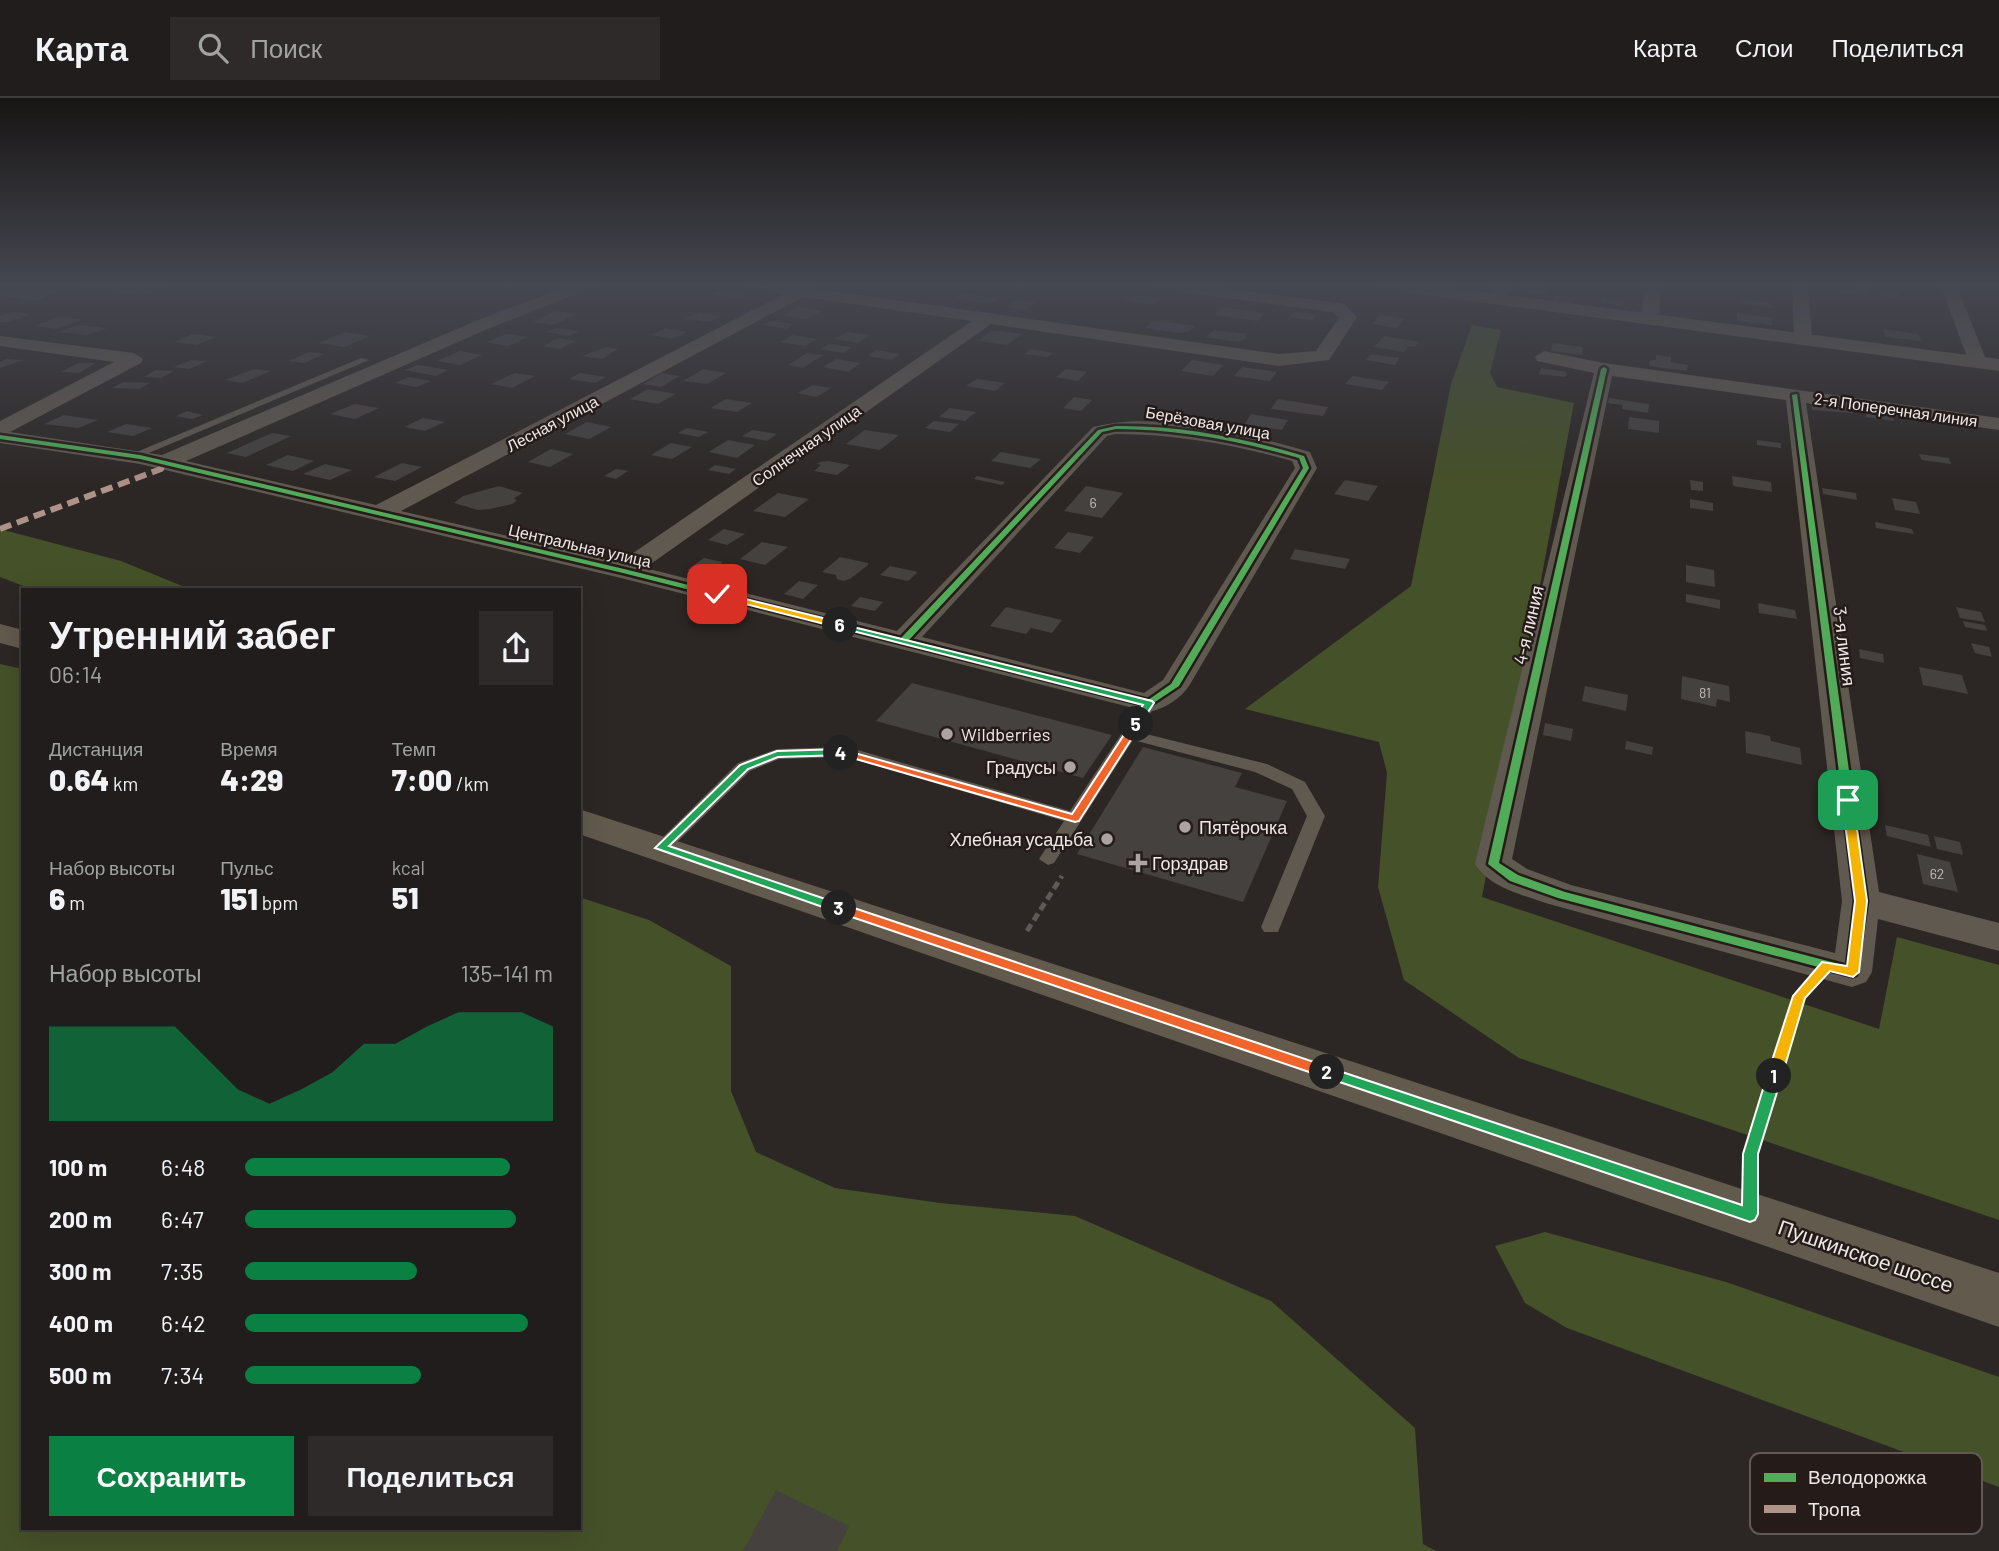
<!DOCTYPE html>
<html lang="ru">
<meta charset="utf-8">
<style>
:root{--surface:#211d1c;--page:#2d2a29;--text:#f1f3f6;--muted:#a2a2a3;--line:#3e3b3b;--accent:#0b8043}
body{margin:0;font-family:Barlow,sans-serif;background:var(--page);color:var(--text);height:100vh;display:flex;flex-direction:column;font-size:26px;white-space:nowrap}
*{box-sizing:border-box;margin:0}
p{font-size:23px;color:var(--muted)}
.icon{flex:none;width:38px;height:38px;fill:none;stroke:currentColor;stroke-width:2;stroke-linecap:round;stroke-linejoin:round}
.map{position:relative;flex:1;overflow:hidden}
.drawer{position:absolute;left:21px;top:490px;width:560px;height:942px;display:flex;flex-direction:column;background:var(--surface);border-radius:0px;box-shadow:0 7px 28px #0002,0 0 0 2px var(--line)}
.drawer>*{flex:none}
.pin{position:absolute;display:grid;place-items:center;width:60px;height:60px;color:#fff;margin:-30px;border-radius:14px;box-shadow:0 4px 10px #0006}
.km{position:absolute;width:35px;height:35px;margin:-18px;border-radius:50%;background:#222;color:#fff;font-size:19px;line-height:35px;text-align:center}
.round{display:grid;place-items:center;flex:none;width:74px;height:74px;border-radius:0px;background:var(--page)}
.overview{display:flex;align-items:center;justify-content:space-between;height:119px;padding:0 28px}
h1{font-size:38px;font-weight:800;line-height:52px}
.metrics{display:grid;grid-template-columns:repeat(3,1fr);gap:10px;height:119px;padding:7px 28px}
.metrics div{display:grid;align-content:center}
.metrics b{font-size:30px;font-weight:800}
.metrics small{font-size:19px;font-weight:400}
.metrics p{font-size:19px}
.chart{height:196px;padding:14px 28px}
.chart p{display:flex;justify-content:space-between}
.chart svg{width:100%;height:126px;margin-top:7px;fill:var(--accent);opacity:.7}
.button{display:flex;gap:14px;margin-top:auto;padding:14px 28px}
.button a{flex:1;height:80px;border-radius:0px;background:var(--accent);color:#fff;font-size:28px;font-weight:800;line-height:80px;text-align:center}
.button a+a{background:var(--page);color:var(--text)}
ul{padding:0 28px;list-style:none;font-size:23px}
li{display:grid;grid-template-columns:112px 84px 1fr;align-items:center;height:52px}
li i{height:18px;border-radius:9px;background:var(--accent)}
header{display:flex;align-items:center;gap:42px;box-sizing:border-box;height:98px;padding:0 35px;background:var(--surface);border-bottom:2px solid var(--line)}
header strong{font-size:33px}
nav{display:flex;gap:38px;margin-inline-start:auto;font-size:24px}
.search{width:490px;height:63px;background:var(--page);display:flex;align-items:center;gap:18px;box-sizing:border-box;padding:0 24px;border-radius:0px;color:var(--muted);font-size:26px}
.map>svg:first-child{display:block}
.green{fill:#455128}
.building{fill:#44413f}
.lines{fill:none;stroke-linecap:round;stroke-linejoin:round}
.path-far1{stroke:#5f5953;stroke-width:5;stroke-dasharray:8 4.5;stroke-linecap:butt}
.path{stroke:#5f5953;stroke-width:7;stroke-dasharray:10 5;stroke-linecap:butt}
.service{fill:#60594f;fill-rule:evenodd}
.minor{fill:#60594f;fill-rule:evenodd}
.tertiary{fill:#60594f;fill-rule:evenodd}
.secondary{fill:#625a4d;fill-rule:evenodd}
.quiet{stroke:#af9288;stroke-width:6;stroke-dasharray:12 6;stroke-linecap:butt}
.cycleway-casing{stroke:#251c19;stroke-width:5}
.cycleway{fill:#51ab58;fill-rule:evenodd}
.split-1{fill:#f5b400;stroke:#fff;stroke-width:2}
.split-2{fill:#22a559;stroke:#fff;stroke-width:2}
.split-3{fill:#f0652b;stroke:#fff;stroke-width:2}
.split-4{fill:#22a559;stroke:#fff;stroke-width:2}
.split-5{fill:#f0652b;stroke:#fff;stroke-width:2}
.split-6{fill:#22a559;stroke:#fff;stroke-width:2}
.split-7{fill:#f5b400;stroke:#fff;stroke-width:2}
.poi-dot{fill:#aba4a2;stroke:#251c19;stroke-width:2.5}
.labels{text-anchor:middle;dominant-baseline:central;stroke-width:5;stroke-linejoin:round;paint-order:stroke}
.number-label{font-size:14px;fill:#c4bebc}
.far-street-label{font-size:16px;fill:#efe8e6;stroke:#251c19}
.street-label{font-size:18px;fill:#efe8e6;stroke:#251c19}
.poi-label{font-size:18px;fill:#efe8e6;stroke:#251c19;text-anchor:start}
.near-street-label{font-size:21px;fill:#efe8e6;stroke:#251c19}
.key{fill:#251c19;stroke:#625956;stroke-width:2}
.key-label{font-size:19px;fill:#efe8e6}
</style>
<header>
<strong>Карта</strong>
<div class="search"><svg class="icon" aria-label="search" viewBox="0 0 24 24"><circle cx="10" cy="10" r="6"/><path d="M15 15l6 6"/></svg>Поиск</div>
<nav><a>Карта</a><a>Слои</a><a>Поделиться</a></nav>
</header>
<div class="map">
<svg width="1999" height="1453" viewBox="0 0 1999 1453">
<rect width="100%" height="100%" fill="#2c2725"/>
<g class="green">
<polygon points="0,186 58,186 55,188 61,193 35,203 0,198"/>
<polygon points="1472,227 1501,232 1490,275 1497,289 1574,305 1482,799 1879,931 1897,839 1999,867 1999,1122 1519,960 1404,882 1378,789 1387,675 1379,644 1245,611 1411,488 1451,286"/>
<polygon points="0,431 121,463 192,492 34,492 0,479"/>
<polygon points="0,566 23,571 23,1430 579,1430 579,799 649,822 731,868 731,993 756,1054 835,1090 940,1105 1075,1118 1271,1203 1415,1330 1423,1446 1436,1453 0,1453"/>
<polygon points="1545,1134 1726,1184 1999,1279 1999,1389 1567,1230 1525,1205 1495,1148"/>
</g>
<g class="building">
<polygon points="96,186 139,186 168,189 143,198 81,191"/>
<polygon points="1526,188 1548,191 1547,196 1529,195 1524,194"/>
<polygon points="1860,188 1872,190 1873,193 1868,193 1870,198 1839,195 1838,190 1861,193"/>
<polygon points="721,191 751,196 740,201 709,196"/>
<polygon points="1878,193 1899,195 1901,200 1880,198"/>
<polygon points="963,195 999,200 991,206 954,201"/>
<polygon points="1134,196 1161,200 1153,207 1125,203"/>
<polygon points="1553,197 1573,200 1571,205 1554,203"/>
<polygon points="1603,199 1625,201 1623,208 1601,205"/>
<polygon points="1018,201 1037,204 1026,212 1006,209"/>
<polygon points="1743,201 1770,205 1775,210 1743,206"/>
<polygon points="797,209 822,213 806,221 782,218"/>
<polygon points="1222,209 1256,214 1264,216 1258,223 1215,217"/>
<polygon points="556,213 577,216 553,227 532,224"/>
<polygon points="12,214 31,216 9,224 0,224 0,218"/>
<polygon points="699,214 721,218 708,224 685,221"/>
<polygon points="1295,214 1317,217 1312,222 1289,219"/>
<polygon points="1737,215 1772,220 1772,227 1737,223"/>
<polygon points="1380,217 1405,221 1397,230 1372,226"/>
<polygon points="59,219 82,222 57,231 34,228"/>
<polygon points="771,223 794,226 786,231 762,227"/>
<polygon points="1162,223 1196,228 1188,234 1178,235 1145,230 1152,224"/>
<polygon points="78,227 107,230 88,237 59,234"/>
<polygon points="556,230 579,233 570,238 546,234"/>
<polygon points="665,230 687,234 673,241 651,237"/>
<polygon points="1883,231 1919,236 1921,243 1885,239"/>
<polygon points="993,232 1022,236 1007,247 978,243"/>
<polygon points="1214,232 1247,236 1244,239 1247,240 1238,244 1205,239"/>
<polygon points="345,234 370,238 345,249 319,245"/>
<polygon points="847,234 871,237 858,245 834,241"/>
<polygon points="193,236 216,239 197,247 174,244"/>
<polygon points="506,236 528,239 508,248 486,244"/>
<polygon points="793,237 817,241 805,248 780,244"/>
<polygon points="1384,238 1419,244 1415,249 1409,248 1404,254 1374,249"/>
<polygon points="559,240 576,243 560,251 543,248"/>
<polygon points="1553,245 1583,249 1582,257 1551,253"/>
<polygon points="829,246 852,249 844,255 821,251"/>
<polygon points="606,249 618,251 602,261 582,258"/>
<polygon points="1030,251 1053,255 1048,259 1025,256"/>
<polygon points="876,252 900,256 891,262 868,258"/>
<polygon points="460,253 482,257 460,267 437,263"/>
<polygon points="310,254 325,256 304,265 288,263"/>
<polygon points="807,255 823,257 803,270 788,267"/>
<polygon points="1371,256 1399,260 1395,267 1366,262"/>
<polygon points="1656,257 1671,259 1671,264 1688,267 1687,273 1649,268 1650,262 1656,262"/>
<polygon points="7,261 23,262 0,270 0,264"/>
<polygon points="836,261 861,265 848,274 823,269"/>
<polygon points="191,262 207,263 190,271 174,269"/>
<polygon points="1192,262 1223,267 1213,278 1181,273"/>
<polygon points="78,265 96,265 79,275 61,274"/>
<polygon points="418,267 448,272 436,278 405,272"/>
<polygon points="1242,269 1277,274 1270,283 1234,278"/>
<polygon points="1541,270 1567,274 1565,279 1539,276"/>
<polygon points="254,271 271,273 242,285 225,282"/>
<polygon points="703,271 726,275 707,286 683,283"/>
<polygon points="1066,271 1081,273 1087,274 1078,283 1056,279"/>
<polygon points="156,272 174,273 161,280 144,279"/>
<polygon points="515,275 535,278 512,290 491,286"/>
<polygon points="580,275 606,279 595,285 569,281"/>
<polygon points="662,275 680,278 661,289 643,286"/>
<polygon points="1353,278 1389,284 1382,292 1345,286"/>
<polygon points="409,279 431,283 416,289 395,285"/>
<polygon points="977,281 1005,285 995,293 966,288"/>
<polygon points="123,284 150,285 139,291 112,290"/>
<polygon points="813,287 831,290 816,299 798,295"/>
<polygon points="648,291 676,296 658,306 630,301"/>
<polygon points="1074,299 1092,302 1081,313 1063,310"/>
<polygon points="1609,300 1649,306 1648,315 1622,311 1623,307 1608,305"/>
<polygon points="726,301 752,305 737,314 711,310"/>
<polygon points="1278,301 1328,309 1323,318 1271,311"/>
<polygon points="1811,305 1851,310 1852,315 1812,312"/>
<polygon points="355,306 379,310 355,321 330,316"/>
<polygon points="950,310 976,314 965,323 939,319"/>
<polygon points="187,313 203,317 192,321 176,318"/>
<polygon points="1865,313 1892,317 1894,323 1866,319"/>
<polygon points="1251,316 1288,322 1282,332 1245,326"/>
<polygon points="64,317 98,322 78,330 44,326"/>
<polygon points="1629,319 1659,323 1659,335 1628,331"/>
<polygon points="423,320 445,324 425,333 404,329"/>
<polygon points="934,323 959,326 950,334 925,330"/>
<polygon points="587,324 611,329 589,341 565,336"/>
<polygon points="126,326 152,330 133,338 107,334"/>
<polygon points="687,330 708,334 699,339 678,335"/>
<polygon points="752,332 777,336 767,343 742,338"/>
<polygon points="865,332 899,337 880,352 846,346"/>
<polygon points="272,335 291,338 246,359 227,355"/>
<polygon points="728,342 755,347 737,360 709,354"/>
<polygon points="1757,342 1781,345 1781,350 1757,347"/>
<polygon points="671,345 692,349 672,361 651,357"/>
<polygon points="551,351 573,356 550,369 528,364"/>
<polygon points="1001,354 1041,361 1030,370 991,363"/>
<polygon points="1919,356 1949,360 1951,366 1922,362"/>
<polygon points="288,357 314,363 293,373 266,367"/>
<polygon points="828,363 850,367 837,377 814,373 821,367 817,366 820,364"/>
<polygon points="402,365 422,369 395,383 374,379"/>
<polygon points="325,366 352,372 330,382 303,376"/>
<polygon points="715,367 736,371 729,376 708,372"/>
<polygon points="616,371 628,373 616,381 604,378"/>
<polygon points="977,378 1005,384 1002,387 974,381"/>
<polygon points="1732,378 1771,384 1772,394 1733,388"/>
<polygon points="1345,382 1378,388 1368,403 1334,396"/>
<polygon points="1690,382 1703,384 1703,393 1691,392"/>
<polygon points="499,388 523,395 514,400 517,403 512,406 490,411 478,412 454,405 463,398"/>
<polygon points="1086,388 1123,395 1102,420 1064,413"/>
<polygon points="1822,390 1856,395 1857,402 1823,396"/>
<polygon points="778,395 809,401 785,419 753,413"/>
<polygon points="1892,400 1916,404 1920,416 1895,412"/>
<polygon points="1690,401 1713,405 1713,413 1690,410"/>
<polygon points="1875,424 1912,431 1914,436 1876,430"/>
<polygon points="724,431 745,436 727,447 708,442"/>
<polygon points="1068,434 1094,439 1080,455 1054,450"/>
<polygon points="762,444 788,449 765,467 740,461"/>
<polygon points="1295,451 1350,461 1345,471 1290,461"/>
<polygon points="840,459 868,465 868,467 850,481 843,483 837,481 836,477 822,474"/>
<polygon points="704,460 723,464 706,477 687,472"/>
<polygon points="1686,467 1714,472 1715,489 1686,484"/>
<polygon points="890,468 918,474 908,483 880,477"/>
<polygon points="799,483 818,487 803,501 784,496"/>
<polygon points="1686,496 1720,502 1720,511 1686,504"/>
<polygon points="860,499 883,504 875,513 851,508"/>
<polygon points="1758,505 1795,512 1797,521 1759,515"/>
<polygon points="1006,509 1062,522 1052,535 1031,530 1026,536 990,528"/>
<polygon points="1956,509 1981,514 1985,524 1960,520"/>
<polygon points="1963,523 1985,527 1987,533 1965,529"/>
<polygon points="1971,545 1989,549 1992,559 1975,555"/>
<polygon points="1859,551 1883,556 1884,565 1860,560"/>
<polygon points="1919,569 1962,577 1968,596 1923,587"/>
<polygon points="1682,578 1729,588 1730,604 1717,601 1716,609 1681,601"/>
<polygon points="912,585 1112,637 1083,680 876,623"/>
<polygon points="1585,588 1628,597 1626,613 1582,603"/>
<polygon points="1545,625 1573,631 1571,643 1543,637"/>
<polygon points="1745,633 1770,638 1771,643 1800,650 1802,667 1746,655"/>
<polygon points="1626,643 1653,649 1652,657 1625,651"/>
<polygon points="1143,649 1242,675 1235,689 1287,703 1243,804 1077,756"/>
<polygon points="1885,727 1928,737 1931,749 1887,738"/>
<polygon points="1934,738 1960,744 1963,757 1937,751"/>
<polygon points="1917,756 1950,764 1958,794 1923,786"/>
<polygon points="776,1392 849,1428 837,1453 743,1453"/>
</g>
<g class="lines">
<g class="path-far1">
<polyline points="1027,833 1062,778"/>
<polyline points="1751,1051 1799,898 1804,892"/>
</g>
<polyline class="path" points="1750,1081 1752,1050"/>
<g class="service">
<polygon points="361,260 369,262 137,360 127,358"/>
<polygon points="1149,600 1157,605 1138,634 1267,666 1305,684 1325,718 1278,834 1264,834 1261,829 1307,718 1292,691 1255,674 1133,642 1054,765 1048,767 1039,761 1064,723 846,659 779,661 750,673 667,754 655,754 652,750 738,665 777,651 847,649 1070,713 1144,602"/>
</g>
<g class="minor">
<path d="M573,186h23l-2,3 -104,41 -304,133 190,44 408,-211 -35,-5 -8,-5h42l496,70 37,-3 23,-33 -6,-6 -177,-23 -8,-5h45l145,19 6,1 13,13 -28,43 -50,6 -288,-42 -346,244 252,63 196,-204c65,-17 153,7 217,25l7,16 -128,218c-9,13 -25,23 -40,26l-528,-134 -481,-114 -140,-21v-22l114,-59 -114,-16v-10l134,17 9,6 -2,4 -131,69 152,23 316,-135zM803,199l169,24 -352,241 -219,-51zM1116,336c60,0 120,11 176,27l3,7 -132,212 -19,13 -222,-56 185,-201z"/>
<polygon points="1497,186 1513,186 1502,205 1496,206 1488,201"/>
<polygon points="1645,186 1661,186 1659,222 1650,227 1641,222"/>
<polygon points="1792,186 1808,186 1812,241 1803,246 1794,241"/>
<polygon points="1940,186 1956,186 1987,264 1985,268 1978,270 1969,264"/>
<path d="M1544,253l60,12 395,55v12l-193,-27 73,489 120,31v28l-121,-32 -6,53 -6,10 -14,5 -303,-83c-26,-9 -59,-16 -74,-40l119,-491 -57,-12 -2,-4zM1612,278l174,24 56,501 -7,52 -264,-68 -44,-16 -15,-10z"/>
</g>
<polygon class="tertiary" points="1371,186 1421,186 1999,261 1999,273 1380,191"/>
<g class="secondary">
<polygon points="0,526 23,532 23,551 0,545"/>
<polygon points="579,711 1999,1175 1999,1229 579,736"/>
</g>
<polyline class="quiet" points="0,431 161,371 163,365"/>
<defs>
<g id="cycleway">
<polygon points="1604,269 1607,271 1499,765 1518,777 1565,794 1847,868 1855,803 1792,297 1797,296 1867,803 1856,877 1852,878 1558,800 1510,783 1488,766 1601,271"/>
<path d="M1116,328c64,-1 128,12 188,30l5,12 -130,218 -30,20 -526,-133 -483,-114 -140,-20v-4l140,20 484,114 277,69 197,-208zM1116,331c62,0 124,12 183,29l4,10 -132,216 -23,16 -239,-60 193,-208z"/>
</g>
</defs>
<use href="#cycleway" class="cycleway-casing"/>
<use href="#cycleway" class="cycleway"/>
</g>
<linearGradient id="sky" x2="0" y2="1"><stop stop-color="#181514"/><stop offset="0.48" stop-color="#454751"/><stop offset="1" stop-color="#454751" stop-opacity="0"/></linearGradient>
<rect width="1999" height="389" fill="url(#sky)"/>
<polygon class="split-1" points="1848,699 1853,702 1867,803 1859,874 1853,879 1830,873 1805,900 1782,978 1774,984 1767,978 1793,898 1822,864 1847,868 1855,803 1842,702"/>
<polygon class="split-2" points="1327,969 1742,1107 1743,1056 1767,978 1769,974 1780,974 1782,978 1758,1056 1758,1116 1755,1122 1750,1124 1322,978 1322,970"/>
<polygon class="split-3" points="839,805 1332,970 1334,974 1327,980 834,813 834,807"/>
<polygon class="split-4" points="841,651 844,652 844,657 778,659 748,671 669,748 843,807 843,813 834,813 655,750 740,667 777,653"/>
<polygon class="split-5" points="1136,623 1141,626 1079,723 1075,724 835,655 844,652 1072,716 1131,626"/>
<polygon class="split-6" points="837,525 1152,603 1154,605 1139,628 1132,628 1131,626 1143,607 837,529"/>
<polygon class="split-7" points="717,494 843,525 845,527 840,530 714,498 713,496"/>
<g class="poi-dot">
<circle cx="947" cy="636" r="7"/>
<circle cx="1070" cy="669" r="7"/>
<circle cx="1185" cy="729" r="7"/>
<circle cx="1107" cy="741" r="7"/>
<path d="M1134.5 754.5h7v7h7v7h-7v7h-7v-7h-7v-7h7z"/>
</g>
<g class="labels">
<g class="number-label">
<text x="1093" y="404">6</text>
<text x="1705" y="594">81</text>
<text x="1937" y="775">62</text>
</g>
<g class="far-street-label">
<text transform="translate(1896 311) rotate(8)">2-я Поперечная линия</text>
<text transform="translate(1208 324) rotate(10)">Берёзовая улица</text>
<text transform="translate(552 325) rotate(-28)">Лесная улица</text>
<text transform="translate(806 347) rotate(-35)">Солнечная улица</text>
<text transform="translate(580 447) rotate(13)">Центральная улица</text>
</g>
<g class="street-label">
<text transform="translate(1528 527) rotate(-77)">4-я линия</text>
<text transform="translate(1845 548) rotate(83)">3-я линия</text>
</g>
<g class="poi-label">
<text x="961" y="636">Wildberries</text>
<text x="1056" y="669" text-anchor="end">Градусы</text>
<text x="1199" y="729">Пятёрочка</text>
<text x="1093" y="741" text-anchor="end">Хлебная усадьба</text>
<text x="1152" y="765">Горздрав</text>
</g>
<g class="near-street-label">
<text transform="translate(1866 1157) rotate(19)">Пушкинское шоссе</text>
</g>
</g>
<rect x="1750" y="1355" width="232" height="81" rx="10" class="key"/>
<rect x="1764" y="1375" width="32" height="9" fill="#51ab58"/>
<rect x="1764" y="1407" width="32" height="8" fill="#af9288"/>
<g class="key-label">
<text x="1808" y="1386">Велодорожка</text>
<text x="1808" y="1418">Тропа</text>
</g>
</svg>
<div class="pin" style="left:1848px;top:702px;background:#1e9e55"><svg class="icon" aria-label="arrive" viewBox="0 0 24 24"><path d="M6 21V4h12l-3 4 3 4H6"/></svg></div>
<div class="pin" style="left:717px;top:496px;background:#d93025"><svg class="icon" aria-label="check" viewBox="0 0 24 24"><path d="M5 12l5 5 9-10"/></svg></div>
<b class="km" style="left:1774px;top:978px">1</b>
<b class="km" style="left:1327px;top:974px">2</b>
<b class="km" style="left:839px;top:810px">3</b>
<b class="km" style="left:841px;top:655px">4</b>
<b class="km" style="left:1136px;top:626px">5</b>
<b class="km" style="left:840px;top:527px">6</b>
<section class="drawer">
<div class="overview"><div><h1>Утренний забег</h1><p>06:14</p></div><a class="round"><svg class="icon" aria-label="share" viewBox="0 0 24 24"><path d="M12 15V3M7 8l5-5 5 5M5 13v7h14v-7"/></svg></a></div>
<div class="metrics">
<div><p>Дистанция</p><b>0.64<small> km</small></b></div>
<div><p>Время</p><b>4:29</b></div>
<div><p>Темп</p><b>7:00<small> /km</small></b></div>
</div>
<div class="metrics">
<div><p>Набор высоты</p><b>6<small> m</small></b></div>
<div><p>Пульс</p><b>151<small> bpm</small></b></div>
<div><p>kcal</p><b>51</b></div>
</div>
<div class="chart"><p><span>Набор высоты</span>135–141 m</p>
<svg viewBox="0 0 160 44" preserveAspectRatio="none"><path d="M0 44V11L10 11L20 11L30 11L40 11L50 22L60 33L70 38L80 33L90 27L100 17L110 17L120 11L130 6L140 6L150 6L160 11V44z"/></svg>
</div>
<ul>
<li><b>100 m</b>6:48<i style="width:86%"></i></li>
<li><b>200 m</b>6:47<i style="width:88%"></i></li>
<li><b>300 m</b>7:35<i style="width:56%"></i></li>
<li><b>400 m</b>6:42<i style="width:92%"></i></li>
<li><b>500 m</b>7:34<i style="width:57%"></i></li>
</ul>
<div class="button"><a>Сохранить</a><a>Поделиться</a></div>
</section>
</div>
